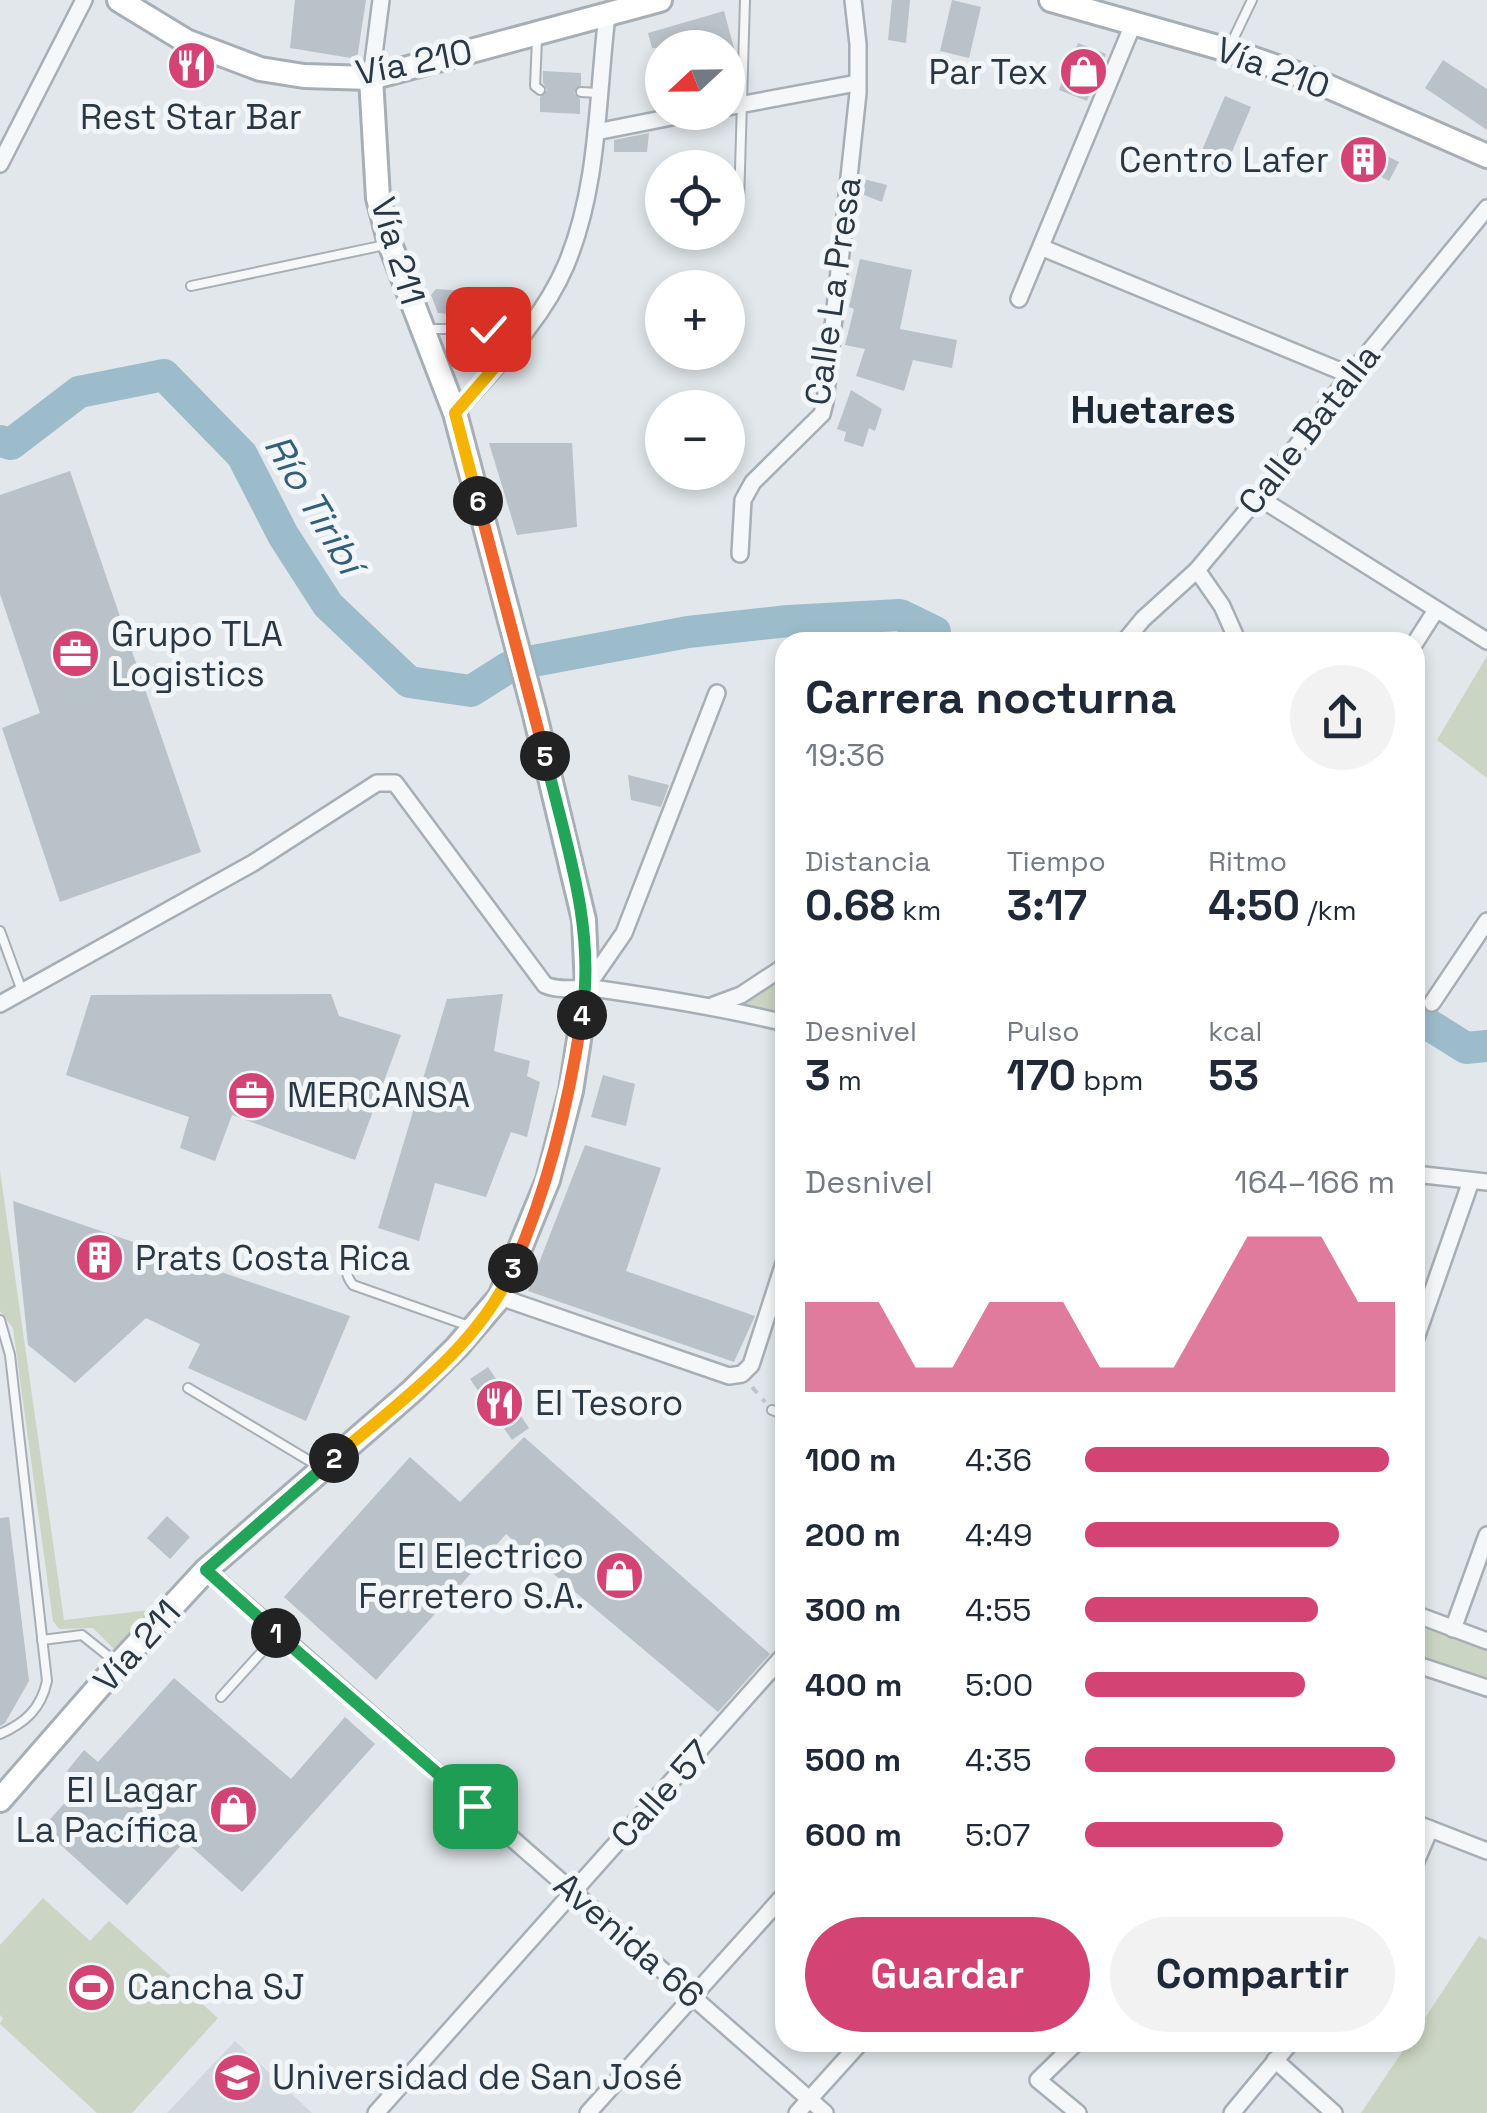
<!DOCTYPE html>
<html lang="es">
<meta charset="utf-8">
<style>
:root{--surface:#fff;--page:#f2f2f3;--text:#1f2937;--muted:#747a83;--accent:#d34474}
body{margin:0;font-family:"Space Grotesk",sans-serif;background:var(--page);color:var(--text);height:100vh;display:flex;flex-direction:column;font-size:38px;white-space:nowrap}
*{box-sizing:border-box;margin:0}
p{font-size:32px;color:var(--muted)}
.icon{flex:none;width:55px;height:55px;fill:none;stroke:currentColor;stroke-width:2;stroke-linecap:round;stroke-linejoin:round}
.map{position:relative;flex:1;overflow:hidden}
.details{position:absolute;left:775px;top:632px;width:650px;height:1420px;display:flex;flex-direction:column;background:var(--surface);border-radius:30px;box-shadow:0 5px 15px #0003}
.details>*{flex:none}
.needle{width:65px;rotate:248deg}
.buttons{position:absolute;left:645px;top:30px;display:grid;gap:20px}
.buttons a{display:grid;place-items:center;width:100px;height:100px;border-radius:50%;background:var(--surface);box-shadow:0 5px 15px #0003;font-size:50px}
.pin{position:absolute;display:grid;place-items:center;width:85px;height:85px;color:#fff;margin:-42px;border-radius:20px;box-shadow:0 5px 15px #0006}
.km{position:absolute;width:50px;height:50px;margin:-25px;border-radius:50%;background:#222;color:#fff;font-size:28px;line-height:50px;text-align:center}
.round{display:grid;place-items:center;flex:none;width:105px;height:105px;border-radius:52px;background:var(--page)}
.overview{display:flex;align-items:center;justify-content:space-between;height:170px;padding:0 30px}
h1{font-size:45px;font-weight:600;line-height:75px}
.figures{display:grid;grid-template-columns:repeat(3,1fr);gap:15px;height:170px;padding:10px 30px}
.figures div{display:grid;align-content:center}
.figures b{font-size:42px;font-weight:600}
.figures small{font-size:28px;font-weight:400}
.figures p{font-size:28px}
.chart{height:280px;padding:20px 30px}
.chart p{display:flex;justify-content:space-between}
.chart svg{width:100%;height:180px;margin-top:10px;fill:var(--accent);opacity:.7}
.action{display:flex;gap:20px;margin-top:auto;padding:20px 30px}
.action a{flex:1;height:115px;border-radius:60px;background:var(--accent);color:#fff;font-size:40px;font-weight:600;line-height:115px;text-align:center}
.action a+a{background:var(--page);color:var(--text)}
ul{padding:0 30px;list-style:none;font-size:32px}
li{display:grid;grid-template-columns:160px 120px 1fr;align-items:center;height:75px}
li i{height:25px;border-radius:12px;background:var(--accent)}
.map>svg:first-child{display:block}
.built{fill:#d0d7dd}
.green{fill:#cbd5c3}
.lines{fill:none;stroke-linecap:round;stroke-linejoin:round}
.river{stroke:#9cbccc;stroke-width:32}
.building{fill:#b9c1c9}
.service-casing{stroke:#a7afb6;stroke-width:12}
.minor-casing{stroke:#a7afb6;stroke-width:20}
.secondary-casing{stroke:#a7afb6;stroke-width:28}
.path{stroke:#c0c5ca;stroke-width:4;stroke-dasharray:8 8;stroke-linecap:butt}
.service{stroke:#f5f7f9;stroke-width:8}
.minor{stroke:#f5f7f9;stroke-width:15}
.secondary{stroke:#fff;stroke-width:22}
.split-1-casing{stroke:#fff;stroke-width:20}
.split-2-casing{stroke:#fff;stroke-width:20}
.split-3-casing{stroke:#fff;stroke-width:20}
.split-4-casing{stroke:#fff;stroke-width:20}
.split-5-casing{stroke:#fff;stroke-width:20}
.split-6-casing{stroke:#fff;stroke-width:20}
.split-7-casing{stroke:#fff;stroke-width:20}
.split-1{stroke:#22a559;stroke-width:12}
.split-2{stroke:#22a559;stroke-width:12}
.split-3{stroke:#f5b400;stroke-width:12}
.split-4{stroke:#f0652b;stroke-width:12}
.split-5{stroke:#22a559;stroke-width:12}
.split-6{stroke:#f0652b;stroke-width:12}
.split-7{stroke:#f5b400;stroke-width:12}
.labels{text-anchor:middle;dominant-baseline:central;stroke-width:10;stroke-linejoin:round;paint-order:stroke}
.street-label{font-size:35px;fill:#293844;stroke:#f2f6f8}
.poi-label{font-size:35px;fill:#293844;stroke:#f2f6f8;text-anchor:start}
.neighbourhood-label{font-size:38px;font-weight:bold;fill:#1c2935;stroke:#f2f6f8}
.water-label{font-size:38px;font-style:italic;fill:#325f79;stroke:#f2f6f8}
</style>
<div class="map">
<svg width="1487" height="2113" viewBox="0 0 1487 2113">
<rect width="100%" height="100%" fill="#e2e7eb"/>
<polygon class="built" points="235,2041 312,2113 167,2113"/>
<g class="green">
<polygon points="1487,656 1487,778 1437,740"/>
<polygon points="785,972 785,1019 733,1005"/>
<polygon points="0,1171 64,1620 150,1610 114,1649 93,1628 59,1629 53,1621 13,1328 0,1311"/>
<polygon points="1415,1623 1487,1649 1487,1678 1415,1654"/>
<polygon points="43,1898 90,1941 109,1921 218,2018 132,2113 97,2113 0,2024 3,2018 0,2015 0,1945"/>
<polygon points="1479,1936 1487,1940 1487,2113 1361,2113 1408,2043 1415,2042 1415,2033"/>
</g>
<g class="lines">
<g class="river">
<polyline points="0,441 11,444 79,392 164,375 242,455 283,535 328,605 409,682 471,691 509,667"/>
<polyline points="528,662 688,632 788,621 900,615 935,632 936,642"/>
<polyline points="1415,1016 1466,1048 1487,1046"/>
</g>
</g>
<g class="building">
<polygon points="295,0 366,0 357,59 290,48"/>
<polygon points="892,0 910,0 906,43 888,40"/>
<polygon points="952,0 981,7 969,58 940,51"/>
<polygon points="724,11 734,48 652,48 648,33"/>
<polygon points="1078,43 1106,54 1087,101 1059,90"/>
<polygon points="1443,60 1487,89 1487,130 1425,88"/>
<polygon points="543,71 581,73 581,85 574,93 580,99 580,114 540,112 540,97 547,90 543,83"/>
<polygon points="1225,96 1251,107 1223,173 1197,162"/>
<polygon points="649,133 647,152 614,152 614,140"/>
<polygon points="1362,144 1399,162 1389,181 1370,171 1367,176 1349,166"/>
<polygon points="860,178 887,185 882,202 859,193"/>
<polygon points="860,259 912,270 900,329 957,340 952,368 913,360 904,391 856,376 865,349 845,345 854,309 849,307"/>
<polygon points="436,289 489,293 489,322 482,328 488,337 488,352 484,359 475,364 467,361 463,352 462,336 468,334 469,326 463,322 463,315 438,313 431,295"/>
<polygon points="851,390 882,409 875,431 869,428 863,447 844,441 846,432 837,429"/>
<polygon points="489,443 572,443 577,527 517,535"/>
<polygon points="70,471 201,852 60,902 2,728 40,713 0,594 0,495"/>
<polygon points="628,775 669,785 661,807 631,800"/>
<polygon points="331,994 339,1016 401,1035 355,1160 232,1115 215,1161 180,1148 189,1117 66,1075 91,995"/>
<polygon points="503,994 494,1051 530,1061 527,1076 540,1082 527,1137 511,1132 486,1197 435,1183 419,1241 378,1228 447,999"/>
<polygon points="603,1075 635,1084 626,1126 591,1117"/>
<polygon points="585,1145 661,1168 626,1271 755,1316 734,1362 528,1291"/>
<polygon points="13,1201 350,1316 306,1421 188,1368 200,1344 146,1318 75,1383 28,1345"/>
<polygon points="488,1367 529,1428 512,1440 470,1379"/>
<polygon points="524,1437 770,1654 718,1712 506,1534 376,1680 284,1597 410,1457 460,1502"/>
<polygon points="167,1516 190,1537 170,1559 147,1538"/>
<polygon points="9,1517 29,1681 5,1723 0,1726 0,1518"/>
<polygon points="174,1678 291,1779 345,1717 375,1744 242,1892 185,1841 127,1905 42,1828 82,1784 67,1771 84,1750 98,1762"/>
</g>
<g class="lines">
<defs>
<g id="service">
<polyline points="537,39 535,86 540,90"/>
<polyline points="1230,46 1252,0"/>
<polyline points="581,92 599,93"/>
<polyline points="739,203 745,0"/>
<polyline points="191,286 385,245"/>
<polyline points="427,329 462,329"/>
<polyline points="489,329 518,338"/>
<polyline points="0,931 22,991"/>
<path d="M352,1247c-4,15 -10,25 1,38l116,41"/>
<path d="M0,1320l10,35 37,326c-6,28 -22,42 -47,53"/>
<polyline points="188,1388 318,1466"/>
<polyline points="772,1410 785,1415"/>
<polyline points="42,1640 82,1635 117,1663"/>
<polyline points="221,1697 277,1635"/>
</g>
<g id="minor">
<polyline points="371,78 381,0"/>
<polyline points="728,107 857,83"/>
<polyline points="596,132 697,112"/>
<polyline points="0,164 84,0"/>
<polyline points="1043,248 1350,375"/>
<polyline points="1019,299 1134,22"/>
<path d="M455,413c40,-46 87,-91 111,-148 33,-78 31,-167 41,-250"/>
<polyline points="1258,497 1487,641"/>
<polyline points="740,554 743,500 753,482 822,414 825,402 858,93 858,44 853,0"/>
<polyline points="1197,570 1222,606 1238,642"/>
<polyline points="1124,642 1143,619 1197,570 1258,497 1350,375 1487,208"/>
<polyline points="1415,643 1436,610"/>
<polyline points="588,985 624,933 717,693"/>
<polyline points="1432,1003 1487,921"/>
<path d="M0,1004l253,-141 124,-80h18l150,202c16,7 37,2 54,4 63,9 124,19 186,34"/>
<polyline points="714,1005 741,995 785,966"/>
<polyline points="1415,1174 1487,1182"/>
<polyline points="500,1297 729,1376 742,1374 751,1365 785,1260"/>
<polyline points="1415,1341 1471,1181"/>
<polyline points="206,1570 825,2113"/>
<polyline points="1415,1614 1487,1641"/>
<polyline points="1453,1629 1487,1535"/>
<polyline points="1415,1664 1487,1688"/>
<polyline points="1415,1823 1487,1851"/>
<polyline points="1415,1864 1430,1829"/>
<polyline points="1077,2042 1038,2080 1078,2113"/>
<polyline points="1275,2060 1334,2113"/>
<polyline points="376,2113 785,1654"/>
<polyline points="588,2113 785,1894"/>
<polyline points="797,2113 861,2042"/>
<polyline points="1232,2113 1291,2042"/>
</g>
<g id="secondary">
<polyline points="119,0 186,41 260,69 304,76 371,78 660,0"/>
<polyline points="1051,0 1228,50 1311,79 1487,156"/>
<polyline points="0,1800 118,1665 206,1570 412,1391 457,1347 500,1297 548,1180 571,1091 587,988 584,920 534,711 455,413 390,244 378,198 371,78"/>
</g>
</defs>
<use href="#service" class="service-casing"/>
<use href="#minor" class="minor-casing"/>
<use href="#secondary" class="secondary-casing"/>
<polyline class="path" points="752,1387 765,1402"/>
<use href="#service" class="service"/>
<use href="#minor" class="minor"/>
<use href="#secondary" class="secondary"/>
</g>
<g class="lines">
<defs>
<polyline id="split-1" points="276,1633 475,1806"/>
<polyline id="split-2" points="276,1633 206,1570 334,1458"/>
<path id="split-3" d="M334,1458c64,-55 144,-111 179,-190"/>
<path id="split-4" d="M513,1268c36,-82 56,-165 69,-253"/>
<path id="split-5" d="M545,756c20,85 51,172 37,259"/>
<polyline id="split-6" points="478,501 545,756"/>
<polyline id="split-7" points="478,501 455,413 520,338 488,329"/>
</defs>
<use href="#split-1" class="split-1-casing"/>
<use href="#split-2" class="split-2-casing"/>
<use href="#split-3" class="split-3-casing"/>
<use href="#split-4" class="split-4-casing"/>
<use href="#split-5" class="split-5-casing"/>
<use href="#split-6" class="split-6-casing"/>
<use href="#split-7" class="split-7-casing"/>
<use href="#split-1" class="split-1"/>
<use href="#split-2" class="split-2"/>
<use href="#split-3" class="split-3"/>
<use href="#split-4" class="split-4"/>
<use href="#split-5" class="split-5"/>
<use href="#split-6" class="split-6"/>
<use href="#split-7" class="split-7"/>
</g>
<defs>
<symbol id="restaurant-disc" viewBox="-11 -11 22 22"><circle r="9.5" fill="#d34474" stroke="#f2f6f8"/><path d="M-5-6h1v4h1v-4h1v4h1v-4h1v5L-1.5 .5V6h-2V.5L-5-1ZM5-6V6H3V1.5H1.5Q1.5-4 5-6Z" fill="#fff"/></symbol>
<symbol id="shop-disc" viewBox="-11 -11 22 22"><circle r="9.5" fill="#d34474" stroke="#f2f6f8"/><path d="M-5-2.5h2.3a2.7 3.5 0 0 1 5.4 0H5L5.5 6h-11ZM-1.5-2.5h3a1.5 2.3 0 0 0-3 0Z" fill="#fff"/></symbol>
<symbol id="building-disc" viewBox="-11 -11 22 22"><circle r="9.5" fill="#d34474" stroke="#f2f6f8"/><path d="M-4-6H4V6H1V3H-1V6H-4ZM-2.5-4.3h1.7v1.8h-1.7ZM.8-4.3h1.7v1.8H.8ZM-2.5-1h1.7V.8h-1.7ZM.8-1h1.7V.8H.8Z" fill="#fff"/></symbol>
<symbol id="office-disc" viewBox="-11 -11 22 22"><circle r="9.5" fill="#d34474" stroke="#f2f6f8"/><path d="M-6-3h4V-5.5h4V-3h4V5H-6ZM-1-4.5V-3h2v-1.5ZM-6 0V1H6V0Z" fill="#fff"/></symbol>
<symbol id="stadium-disc" viewBox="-11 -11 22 22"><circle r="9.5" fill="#d34474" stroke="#f2f6f8"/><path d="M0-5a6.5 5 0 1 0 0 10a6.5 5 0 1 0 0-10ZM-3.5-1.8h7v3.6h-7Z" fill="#fff"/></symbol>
<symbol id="university-disc" viewBox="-11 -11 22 22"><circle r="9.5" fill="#d34474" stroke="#f2f6f8"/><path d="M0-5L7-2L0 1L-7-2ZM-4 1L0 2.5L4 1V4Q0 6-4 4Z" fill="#fff"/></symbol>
</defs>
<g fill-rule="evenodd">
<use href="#restaurant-disc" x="164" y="38" width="55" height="55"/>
<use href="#shop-disc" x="1056" y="44" width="55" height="55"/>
<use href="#building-disc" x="1336" y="132" width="55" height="55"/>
<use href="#office-disc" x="48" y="626" width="55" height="55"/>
<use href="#office-disc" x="224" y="1068" width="55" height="55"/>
<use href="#building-disc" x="72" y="1230" width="55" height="55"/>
<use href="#restaurant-disc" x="472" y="1376" width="55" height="55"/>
<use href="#shop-disc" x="592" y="1548" width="55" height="55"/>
<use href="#shop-disc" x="206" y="1782" width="55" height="55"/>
<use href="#stadium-disc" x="64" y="1960" width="55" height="55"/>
<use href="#university-disc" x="210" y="2050" width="55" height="55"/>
</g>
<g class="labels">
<g class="street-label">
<text transform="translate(414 62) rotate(-11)">Vía 210</text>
<text transform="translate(1273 68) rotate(20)">Vía 210</text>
<text transform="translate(398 251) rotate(73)">Vía 211</text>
<text transform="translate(833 291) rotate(-82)">Calle La Presa</text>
<text transform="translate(1309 429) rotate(-52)">Calle Batalla</text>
<text transform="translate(137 1646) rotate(-48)">Vía 211</text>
<text transform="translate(661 1794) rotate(-48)">Calle 57</text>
<text transform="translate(629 1940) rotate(41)">Avenida 66</text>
</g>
<g class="poi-label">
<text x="1048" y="72" text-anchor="end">Par Tex</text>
<text x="191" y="117" text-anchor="middle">Rest Star Bar</text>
<text x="1329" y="160" text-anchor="end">Centro Lafer</text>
<text x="111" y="634">Grupo TLA<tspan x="111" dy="40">Logistics</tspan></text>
<text x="287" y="1095">MERCANSA</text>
<text x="135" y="1258">Prats Costa Rica</text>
<text x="535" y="1403">El Tesoro</text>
<text x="584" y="1556" text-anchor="end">El Electrico<tspan x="584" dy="40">Ferretero S.A.</tspan></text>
<text x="198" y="1790" text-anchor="end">El Lagar<tspan x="198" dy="40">La Pacífica</tspan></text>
<text x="127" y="1987">Cancha SJ</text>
<text x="272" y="2077">Universidad de San José</text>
</g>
<g class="neighbourhood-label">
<text x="1153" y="410">Huetares</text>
</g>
<g class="water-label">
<text transform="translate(314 504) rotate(59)">Río Tiribí</text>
</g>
</g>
</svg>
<div class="buttons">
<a><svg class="needle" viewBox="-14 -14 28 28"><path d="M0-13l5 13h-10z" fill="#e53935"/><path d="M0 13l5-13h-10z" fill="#747a83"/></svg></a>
<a><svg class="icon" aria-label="locate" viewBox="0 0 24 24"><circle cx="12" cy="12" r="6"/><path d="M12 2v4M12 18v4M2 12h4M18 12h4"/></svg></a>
<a>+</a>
<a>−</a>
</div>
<div class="pin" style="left:475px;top:1806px;background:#1e9e55"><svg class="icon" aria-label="arrive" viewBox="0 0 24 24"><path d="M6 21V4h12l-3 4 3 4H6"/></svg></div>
<div class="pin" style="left:488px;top:329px;background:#d93025"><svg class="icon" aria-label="check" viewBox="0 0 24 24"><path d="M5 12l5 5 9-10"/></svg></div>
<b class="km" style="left:276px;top:1633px">1</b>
<b class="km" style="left:334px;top:1458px">2</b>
<b class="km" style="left:513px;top:1268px">3</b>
<b class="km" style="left:582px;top:1015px">4</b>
<b class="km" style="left:545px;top:756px">5</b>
<b class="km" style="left:478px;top:501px">6</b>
<section class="details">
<div class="overview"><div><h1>Carrera nocturna</h1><p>19:36</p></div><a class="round"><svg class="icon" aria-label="share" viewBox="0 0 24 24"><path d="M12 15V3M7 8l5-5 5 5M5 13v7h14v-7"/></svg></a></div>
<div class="figures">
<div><p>Distancia</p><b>0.68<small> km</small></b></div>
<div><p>Tiempo</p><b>3:17</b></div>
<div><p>Ritmo</p><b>4:50<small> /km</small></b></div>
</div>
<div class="figures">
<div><p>Desnivel</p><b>3<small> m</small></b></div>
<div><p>Pulso</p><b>170<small> bpm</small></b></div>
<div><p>kcal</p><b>53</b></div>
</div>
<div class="chart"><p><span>Desnivel</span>164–166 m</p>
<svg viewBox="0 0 160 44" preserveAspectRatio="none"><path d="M0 44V22L10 22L20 22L30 38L40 38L50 22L60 22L70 22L80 38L90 38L100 38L110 22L120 6L130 6L140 6L150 22L160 22V44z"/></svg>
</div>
<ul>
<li><b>100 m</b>4:36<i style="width:98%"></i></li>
<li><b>200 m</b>4:49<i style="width:82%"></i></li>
<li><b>300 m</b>4:55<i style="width:75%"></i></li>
<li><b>400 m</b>5:00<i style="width:71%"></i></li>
<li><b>500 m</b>4:35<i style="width:100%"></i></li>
<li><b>600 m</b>5:07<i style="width:64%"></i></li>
</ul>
<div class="action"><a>Guardar</a><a>Compartir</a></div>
</section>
</div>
